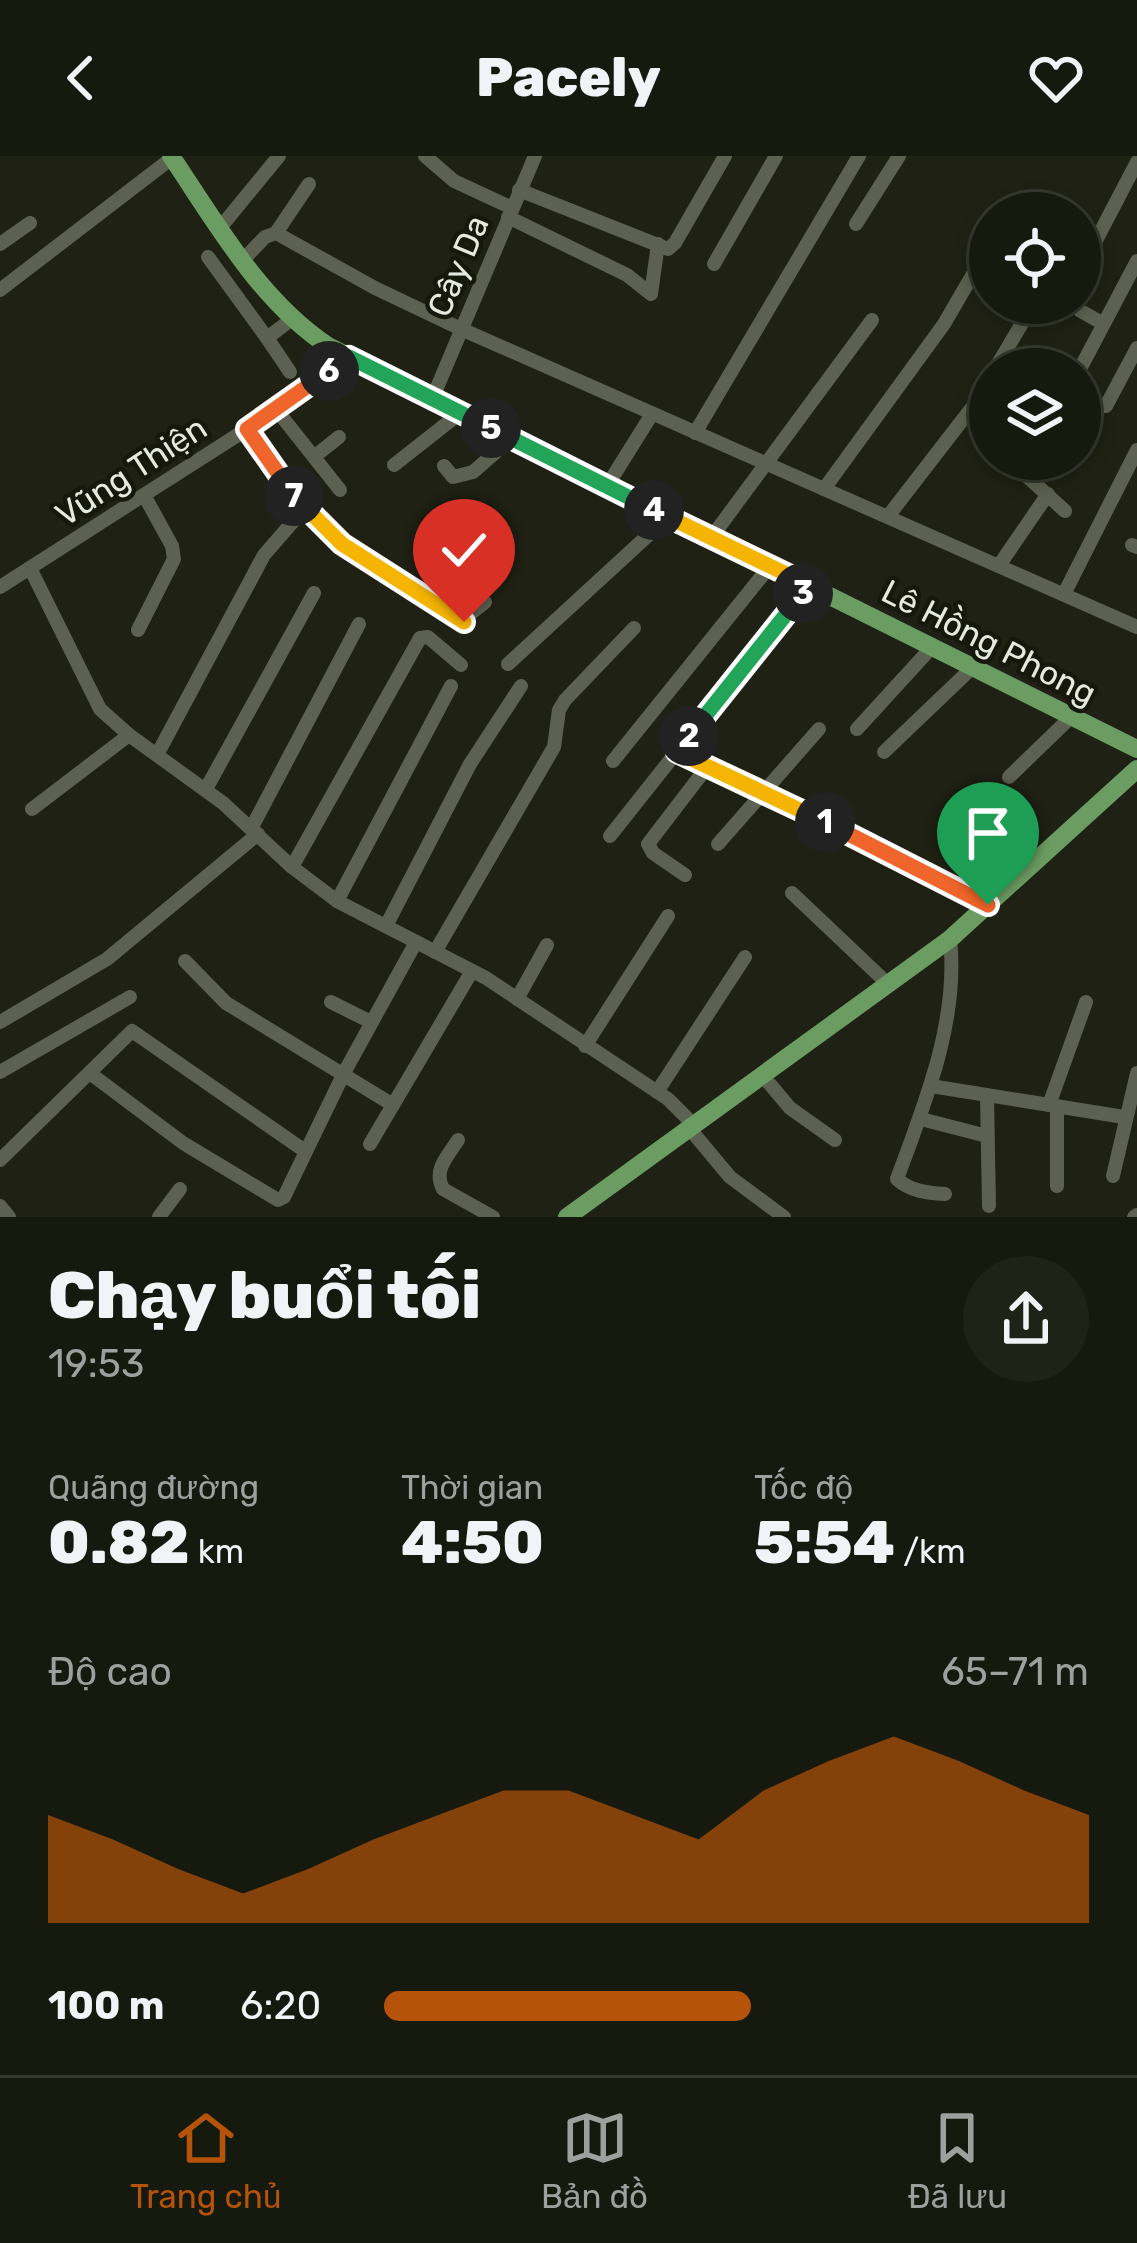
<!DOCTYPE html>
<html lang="vi">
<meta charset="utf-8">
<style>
:root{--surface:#16190e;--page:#1f2217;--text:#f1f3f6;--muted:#9ea09e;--line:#35382e;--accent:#b45309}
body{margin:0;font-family:Rubik,sans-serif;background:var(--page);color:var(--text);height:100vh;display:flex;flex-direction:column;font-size:45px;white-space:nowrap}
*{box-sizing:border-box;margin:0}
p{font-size:39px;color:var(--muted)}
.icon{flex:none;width:66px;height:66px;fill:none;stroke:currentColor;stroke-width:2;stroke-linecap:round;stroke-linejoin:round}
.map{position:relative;height:1061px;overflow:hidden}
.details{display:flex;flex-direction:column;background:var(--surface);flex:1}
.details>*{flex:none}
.tools{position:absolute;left:969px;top:36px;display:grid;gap:24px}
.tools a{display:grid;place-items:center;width:132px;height:132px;border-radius:50%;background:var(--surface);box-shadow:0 6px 18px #0003,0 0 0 3px var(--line);font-size:60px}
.pin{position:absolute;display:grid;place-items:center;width:102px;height:102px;color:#fff;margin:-123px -51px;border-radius:50% 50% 50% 0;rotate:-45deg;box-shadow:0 0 12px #0007}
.pin .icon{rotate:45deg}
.km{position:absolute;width:60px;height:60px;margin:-30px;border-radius:50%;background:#222;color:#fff;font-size:33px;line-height:60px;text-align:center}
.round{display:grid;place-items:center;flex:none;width:126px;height:126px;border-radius:63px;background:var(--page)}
.headline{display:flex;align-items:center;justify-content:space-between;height:204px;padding:0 48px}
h1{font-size:66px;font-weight:800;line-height:90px}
.metrics{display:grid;grid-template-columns:repeat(3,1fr);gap:18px;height:204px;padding:12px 48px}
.metrics div{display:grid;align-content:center}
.metrics b{font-size:60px;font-weight:800}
.metrics small{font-size:33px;font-weight:400}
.metrics p{font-size:33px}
.chart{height:336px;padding:24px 48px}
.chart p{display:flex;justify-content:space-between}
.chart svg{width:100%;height:216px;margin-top:12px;fill:var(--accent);opacity:.7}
ul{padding:0 48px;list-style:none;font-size:39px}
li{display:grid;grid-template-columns:192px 144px 1fr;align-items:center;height:90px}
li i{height:30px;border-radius:15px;background:var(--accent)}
header{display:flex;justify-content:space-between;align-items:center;height:156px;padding:0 48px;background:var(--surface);font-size:54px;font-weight:800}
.menu{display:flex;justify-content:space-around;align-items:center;height:168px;border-top:3px solid var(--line);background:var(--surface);font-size:33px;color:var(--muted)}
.menu a{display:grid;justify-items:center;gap:6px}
.menu .selected{color:var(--accent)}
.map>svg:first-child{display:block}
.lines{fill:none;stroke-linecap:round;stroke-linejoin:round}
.minor{stroke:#5d6151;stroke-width:14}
.major{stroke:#6b9c61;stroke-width:18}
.split-1-casing{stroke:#fff;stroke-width:24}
.split-2-casing{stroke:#fff;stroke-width:24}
.split-3-casing{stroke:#fff;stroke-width:24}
.split-4-casing{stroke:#fff;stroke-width:24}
.split-5-casing{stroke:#fff;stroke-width:24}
.split-6-casing{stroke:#fff;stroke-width:24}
.split-7-casing{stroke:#fff;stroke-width:24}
.split-8-casing{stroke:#fff;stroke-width:24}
.split-1{stroke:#f0652b;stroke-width:15}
.split-2{stroke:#f5b400;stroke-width:15}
.split-3{stroke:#22a559;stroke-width:15}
.split-4{stroke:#f5b400;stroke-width:15}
.split-5{stroke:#22a559;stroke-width:15}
.split-6{stroke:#22a559;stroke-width:15}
.split-7{stroke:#f0652b;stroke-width:15}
.split-8{stroke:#f5b400;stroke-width:15}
.labels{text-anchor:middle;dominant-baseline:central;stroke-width:9;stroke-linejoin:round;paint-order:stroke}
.street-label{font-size:33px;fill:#e6e9df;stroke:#15180a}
</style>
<header><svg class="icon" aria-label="back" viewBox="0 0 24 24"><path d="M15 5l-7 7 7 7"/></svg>Pacely<svg class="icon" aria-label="heart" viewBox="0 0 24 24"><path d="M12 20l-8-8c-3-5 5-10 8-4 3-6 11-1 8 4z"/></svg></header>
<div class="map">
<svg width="1137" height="1061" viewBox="0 0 1137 1061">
<rect width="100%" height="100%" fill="#1e2113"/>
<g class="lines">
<g class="minor">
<polyline points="425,0 454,25 512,52"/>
<polyline points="519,34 668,93 675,87 725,0"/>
<polyline points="508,61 627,119 651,138 658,88"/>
<polyline points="856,68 899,0"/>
<polyline points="220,72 279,0"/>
<polyline points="276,77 375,132 461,173 1137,471"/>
<polyline points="0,88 30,67"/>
<polyline points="208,101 267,182 292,163"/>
<polyline points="243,104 265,81 276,77 309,28"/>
<polyline points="714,108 776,0"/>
<polyline points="1080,115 1137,6"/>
<polyline points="0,134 172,2"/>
<polyline points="1079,154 1102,167"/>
<polyline points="267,182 290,216"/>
<polyline points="995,213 1034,147"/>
<polyline points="1080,213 1137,105"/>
<polyline points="433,241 535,0"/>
<polyline points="1106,250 1137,192"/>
<polyline points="275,252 340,334"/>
<polyline points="247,273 296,343 323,373 460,466 485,446"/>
<polyline points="695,277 859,0"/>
<polyline points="315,300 339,281"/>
<polyline points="1008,303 1065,355"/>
<polyline points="394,309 460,257"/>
<polyline points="444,310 453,321 473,316 512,282"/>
<polyline points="607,330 652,258"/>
<polyline points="824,333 944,168 990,89"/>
<polyline points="889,359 974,249 990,221"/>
<polyline points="711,382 872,164"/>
<polyline points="1132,389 1137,391"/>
<polyline points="1000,408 1048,338"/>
<polyline points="30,412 100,553 129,579 223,647 292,711 337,745 486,822 668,943 694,969"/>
<polyline points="0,431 247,273 349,201"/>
<polyline points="1064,438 1137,294"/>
<polyline points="138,474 174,403 172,390 144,339"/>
<polyline points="508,508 668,361"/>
<polyline points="857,573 932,491"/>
<polyline points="678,595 988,749"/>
<polyline points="884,596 973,511"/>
<polyline points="158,597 264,399 304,353"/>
<polyline points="613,605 770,410"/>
<polyline points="1009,621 1070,562"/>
<polyline points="206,633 314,437"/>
<polyline points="32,653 129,579"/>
<polyline points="252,671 359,468"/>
<polyline points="610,680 809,429"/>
<polyline points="718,688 819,573"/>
<polyline points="292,711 420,482 428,481 461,509"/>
<polyline points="685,719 653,697 648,688 707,611"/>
<polyline points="792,737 888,828"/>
<polyline points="337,745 451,530"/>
<polyline points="386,770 470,608 521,530"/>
<polyline points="435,796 554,591 559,554 565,544 634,472"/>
<polyline points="185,805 226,847 393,949"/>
<polyline points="517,843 547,789"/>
<polyline points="331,846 371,866"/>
<polyline points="0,866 107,803 258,678"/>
<polyline points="585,890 668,760"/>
<polyline points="0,916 130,841"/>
<polyline points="91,918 183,987 278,1044 284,1041 344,917 416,786"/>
<polyline points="763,920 790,952 835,984"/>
<polyline points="931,930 1124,961"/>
<polyline points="657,936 745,801"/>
<polyline points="987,939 989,1050"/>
<polyline points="1049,949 1086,846"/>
<polyline points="921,963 987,980"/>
<polyline points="689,972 730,1021 784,1061"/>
<path d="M458,984c-11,17 -25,30 -15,49l50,28"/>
<polyline points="370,988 472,815"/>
<polyline points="0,1004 132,875 305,995"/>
<polyline points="1113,1020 1137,917"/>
<polyline points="1057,1030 1057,951"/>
<path d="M945,1038c-18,-1 -35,-3 -48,-15 28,-76 62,-159 53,-240"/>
<polyline points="0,1050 9,1061"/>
<polyline points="159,1061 180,1033"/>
<polyline points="1134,1061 1137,1059"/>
</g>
<g class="major">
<path d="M171,0c46,68 88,144 157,190l809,403"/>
<polyline points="567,1061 950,783 1137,613"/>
</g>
</g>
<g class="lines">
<defs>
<polyline id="split-1" points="825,666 988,749"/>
<polyline id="split-2" points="689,580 677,596 825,666"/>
<polyline id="split-3" points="689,580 803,437"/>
<polyline id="split-4" points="654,354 809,429 803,437"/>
<polyline id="split-5" points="491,272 654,354"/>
<polyline id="split-6" points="329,215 349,201 491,272"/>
<polyline id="split-7" points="294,340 247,273 329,215"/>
<polyline id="split-8" points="294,340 342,388 464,466"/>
</defs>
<use href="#split-1" class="split-1-casing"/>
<use href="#split-2" class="split-2-casing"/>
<use href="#split-3" class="split-3-casing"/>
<use href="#split-4" class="split-4-casing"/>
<use href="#split-5" class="split-5-casing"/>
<use href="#split-6" class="split-6-casing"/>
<use href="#split-7" class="split-7-casing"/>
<use href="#split-8" class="split-8-casing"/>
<use href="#split-1" class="split-1"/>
<use href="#split-2" class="split-2"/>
<use href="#split-3" class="split-3"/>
<use href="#split-4" class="split-4"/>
<use href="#split-5" class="split-5"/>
<use href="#split-6" class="split-6"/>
<use href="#split-7" class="split-7"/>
<use href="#split-8" class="split-8"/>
</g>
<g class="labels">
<g class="street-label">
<text transform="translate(458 110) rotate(-67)">Cây Da</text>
<text transform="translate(131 315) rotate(-33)">Vũng Thiện</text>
<text transform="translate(989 486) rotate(27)">Lê Hồng Phong</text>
</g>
</g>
</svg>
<div class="tools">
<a><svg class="icon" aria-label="locate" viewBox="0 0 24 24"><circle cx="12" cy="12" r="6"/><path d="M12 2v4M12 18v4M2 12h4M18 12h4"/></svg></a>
<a><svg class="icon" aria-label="layers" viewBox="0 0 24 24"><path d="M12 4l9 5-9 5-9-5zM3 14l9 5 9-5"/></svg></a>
</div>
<div class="pin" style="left:988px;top:749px;background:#1e9e55"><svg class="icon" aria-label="arrive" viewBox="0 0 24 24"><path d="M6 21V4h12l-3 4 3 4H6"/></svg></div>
<div class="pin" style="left:464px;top:466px;background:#d93025"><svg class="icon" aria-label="check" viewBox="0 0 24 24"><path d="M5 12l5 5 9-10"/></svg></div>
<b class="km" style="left:825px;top:666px">1</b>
<b class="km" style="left:689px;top:580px">2</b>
<b class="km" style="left:803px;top:437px">3</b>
<b class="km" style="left:654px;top:354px">4</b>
<b class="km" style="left:491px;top:272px">5</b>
<b class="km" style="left:329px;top:215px">6</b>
<b class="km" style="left:294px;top:340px">7</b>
</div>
<section class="details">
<div class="headline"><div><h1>Chạy buổi tối</h1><p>19:53</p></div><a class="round"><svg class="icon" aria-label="share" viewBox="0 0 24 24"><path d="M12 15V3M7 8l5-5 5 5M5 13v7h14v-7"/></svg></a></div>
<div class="metrics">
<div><p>Quãng đường</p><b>0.82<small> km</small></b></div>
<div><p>Thời gian</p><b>4:50</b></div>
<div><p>Tốc độ</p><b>5:54<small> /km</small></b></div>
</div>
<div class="chart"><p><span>Độ cao</span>65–71 m</p>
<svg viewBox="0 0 160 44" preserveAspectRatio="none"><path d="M0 44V22L10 27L20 33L30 38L40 33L50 27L60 22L70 17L80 17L90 22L100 27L110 17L120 11L130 6L140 11L150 17L160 22V44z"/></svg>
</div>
<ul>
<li><b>100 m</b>6:20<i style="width:52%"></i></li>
</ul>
</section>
<nav class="menu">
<a class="selected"><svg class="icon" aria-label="home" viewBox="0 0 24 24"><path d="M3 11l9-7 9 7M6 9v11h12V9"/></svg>Trang chủ</a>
<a><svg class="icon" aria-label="map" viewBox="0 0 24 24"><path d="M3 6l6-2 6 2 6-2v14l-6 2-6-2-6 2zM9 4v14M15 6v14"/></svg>Bản đồ</a>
<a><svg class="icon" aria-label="saved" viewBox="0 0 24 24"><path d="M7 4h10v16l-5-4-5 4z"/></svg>Đã lưu</a>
</nav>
